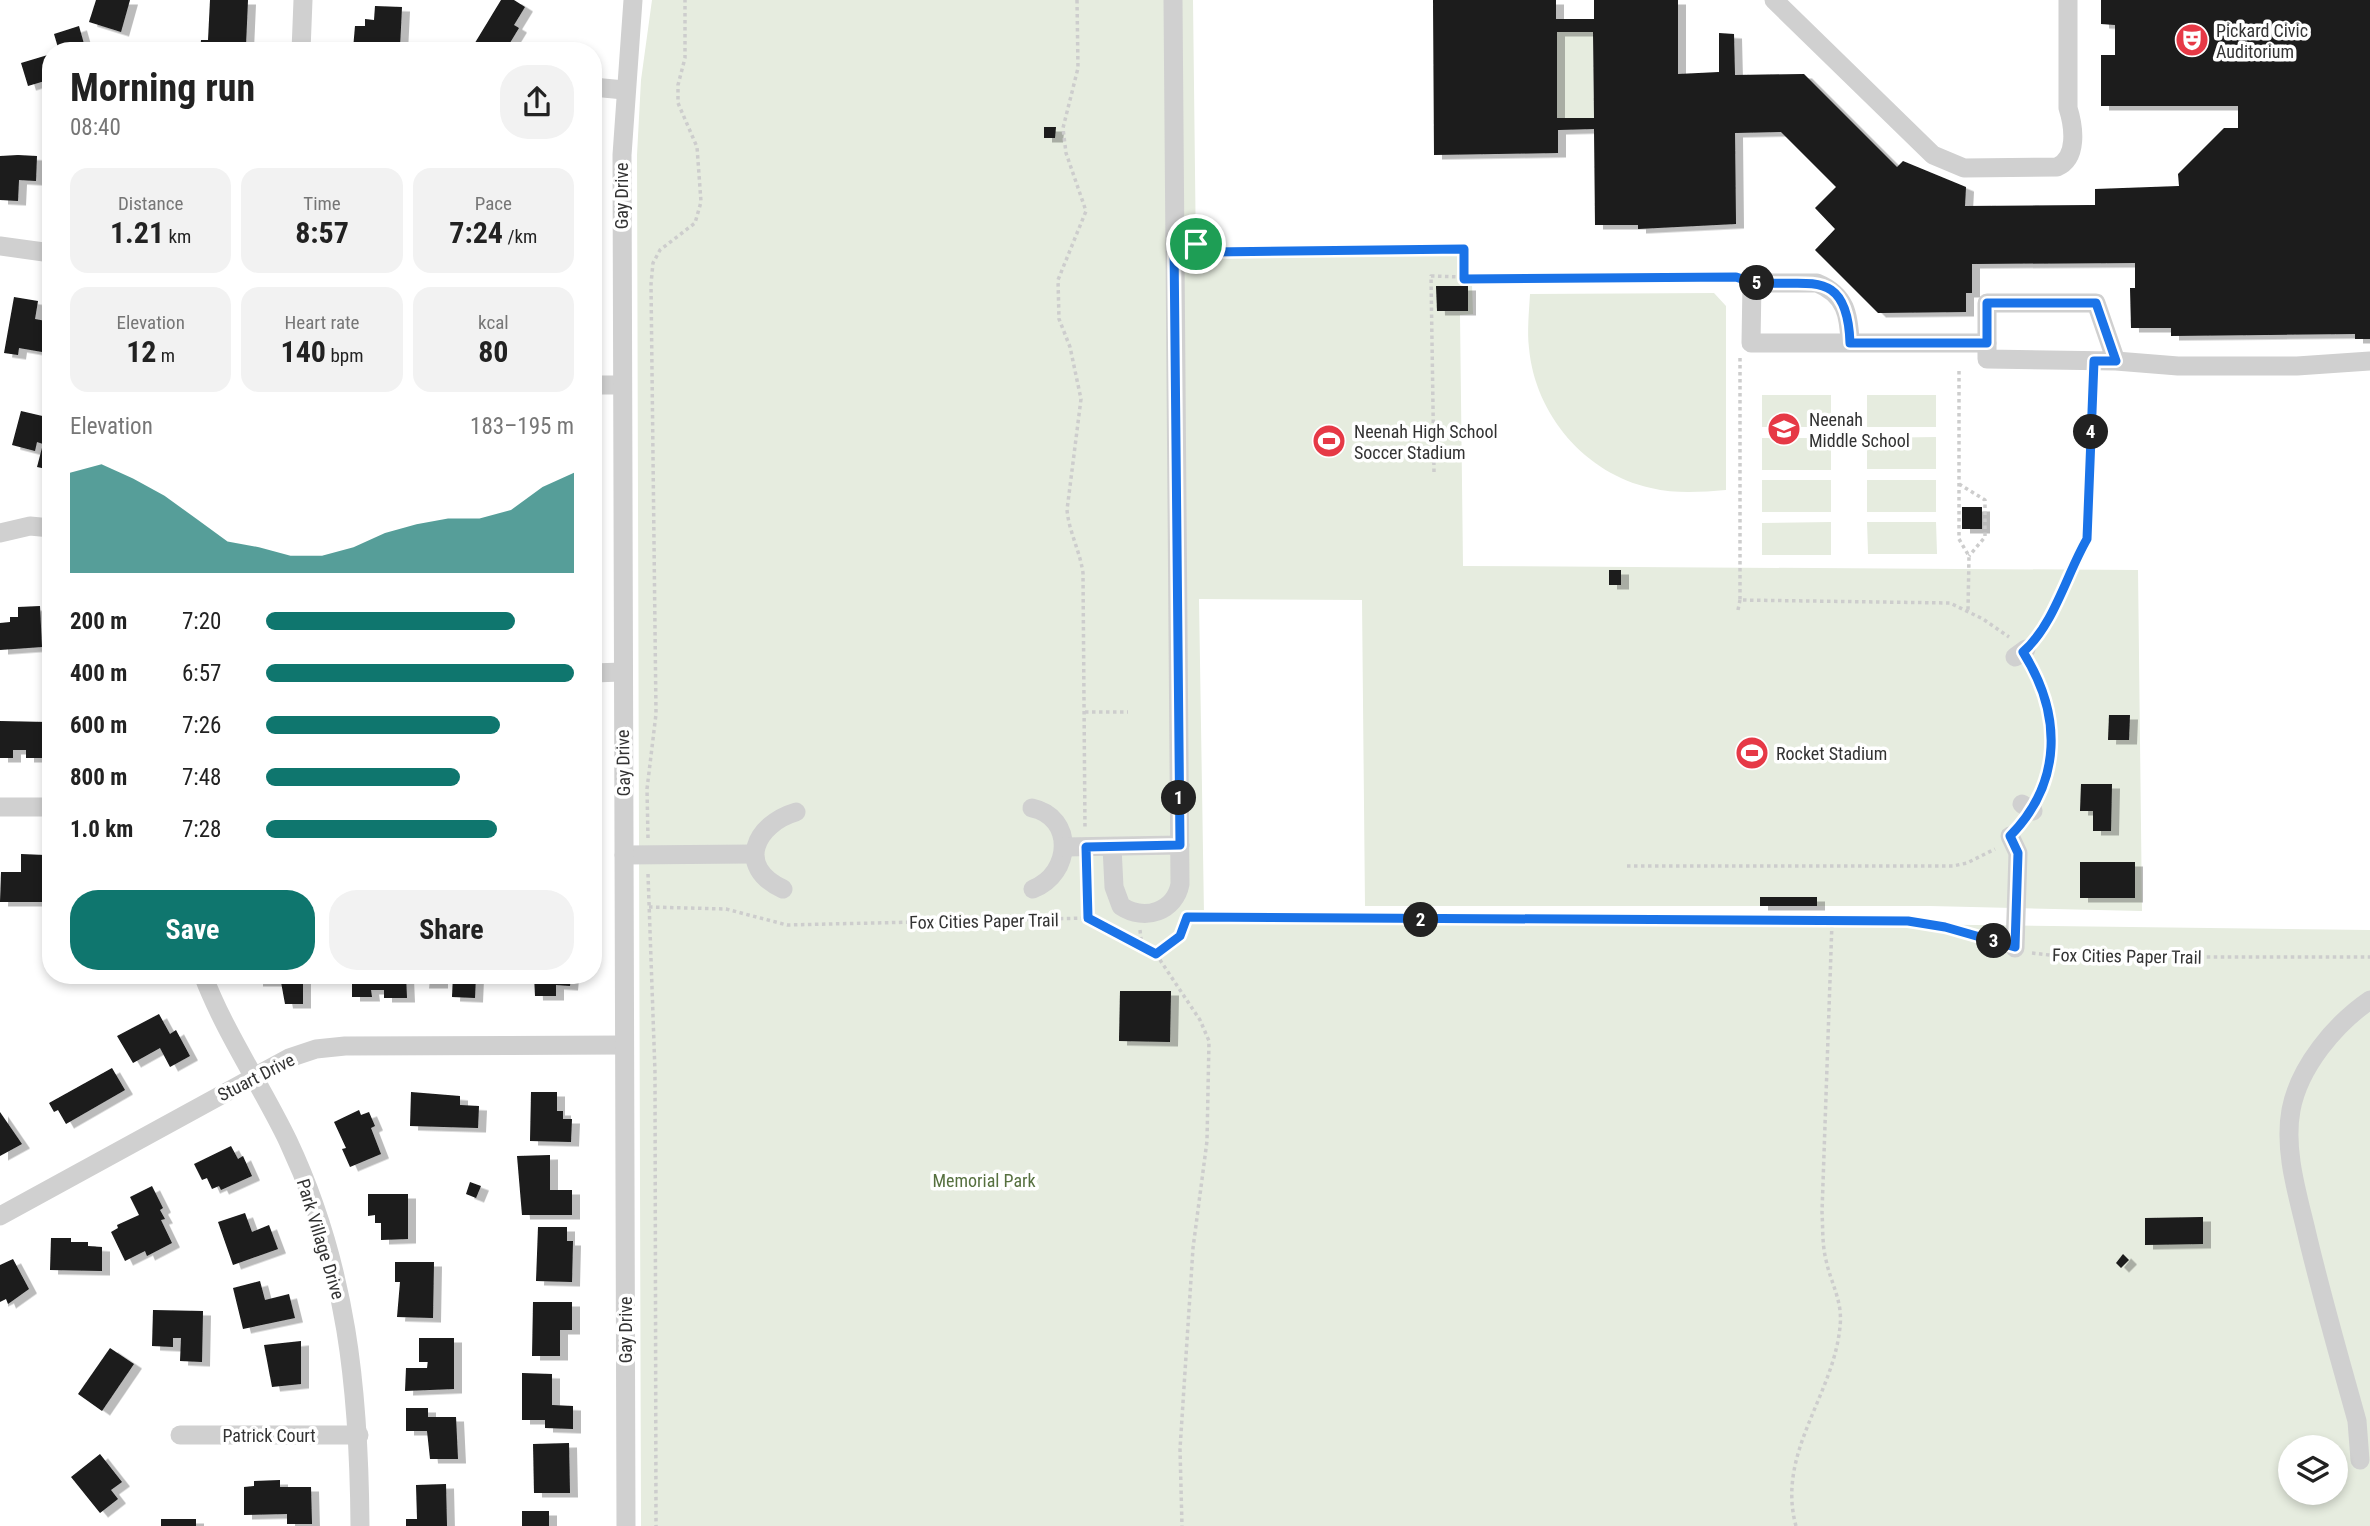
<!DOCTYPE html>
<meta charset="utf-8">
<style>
:root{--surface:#fff;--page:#f2f2f2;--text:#222;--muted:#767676;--accent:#0f766e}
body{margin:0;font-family:"Roboto Condensed",sans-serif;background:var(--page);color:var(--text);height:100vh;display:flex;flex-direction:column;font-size:26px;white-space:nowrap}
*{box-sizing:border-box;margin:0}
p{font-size:23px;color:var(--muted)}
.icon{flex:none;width:38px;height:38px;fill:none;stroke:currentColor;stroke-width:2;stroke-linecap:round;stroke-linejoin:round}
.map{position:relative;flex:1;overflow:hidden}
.panel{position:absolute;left:42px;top:42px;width:560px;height:942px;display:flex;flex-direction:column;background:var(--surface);border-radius:28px;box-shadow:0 4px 10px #0003}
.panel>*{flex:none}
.fabs{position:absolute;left:2278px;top:1435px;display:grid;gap:14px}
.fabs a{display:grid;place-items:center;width:70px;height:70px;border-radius:50%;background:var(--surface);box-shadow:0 4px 10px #0003;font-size:35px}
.pin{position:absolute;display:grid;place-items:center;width:60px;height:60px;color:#fff;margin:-30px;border:4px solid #fff;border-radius:50%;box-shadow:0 2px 7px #0007}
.km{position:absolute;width:35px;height:35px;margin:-18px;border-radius:50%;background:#222;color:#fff;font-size:19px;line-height:35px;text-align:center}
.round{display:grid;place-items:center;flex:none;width:74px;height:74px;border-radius:28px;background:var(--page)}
.overview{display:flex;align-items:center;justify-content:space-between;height:119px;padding:0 28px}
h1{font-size:38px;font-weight:700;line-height:52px}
.stats{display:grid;grid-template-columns:repeat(3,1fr);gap:10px;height:119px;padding:7px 28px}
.stats div{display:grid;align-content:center;border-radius:18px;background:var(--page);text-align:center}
.stats b{font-size:30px;font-weight:700}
.stats small{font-size:19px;font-weight:400}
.stats p{font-size:19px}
.chart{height:196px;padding:14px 28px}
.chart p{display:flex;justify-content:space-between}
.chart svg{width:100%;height:126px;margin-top:7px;fill:var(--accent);opacity:.7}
.cta{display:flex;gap:14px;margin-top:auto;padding:14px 28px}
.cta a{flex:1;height:80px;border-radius:28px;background:var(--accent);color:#fff;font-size:28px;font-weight:700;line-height:80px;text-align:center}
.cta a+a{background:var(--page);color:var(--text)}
ul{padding:0 28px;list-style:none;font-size:23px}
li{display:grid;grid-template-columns:112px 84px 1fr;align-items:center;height:52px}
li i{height:18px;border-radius:9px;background:var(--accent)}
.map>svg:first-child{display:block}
.green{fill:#e6ecdf;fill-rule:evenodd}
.building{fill:#1a1a1a;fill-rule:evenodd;filter:url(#shadow)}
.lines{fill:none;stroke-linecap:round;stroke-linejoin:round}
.path{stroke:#cdcdcd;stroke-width:3.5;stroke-dasharray:3.5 3.5;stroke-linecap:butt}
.minor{stroke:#d0d0d0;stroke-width:19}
.route-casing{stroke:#fff;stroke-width:14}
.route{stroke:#1a73e8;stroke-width:9}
.labels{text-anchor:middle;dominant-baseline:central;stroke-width:7;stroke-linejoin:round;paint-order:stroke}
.poi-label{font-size:18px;fill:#333;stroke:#fff;text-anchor:start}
.street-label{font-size:18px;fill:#333;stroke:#fff}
.park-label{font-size:18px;fill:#56703f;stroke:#fff}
</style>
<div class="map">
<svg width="2370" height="1526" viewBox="0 0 2370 1526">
<defs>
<filter id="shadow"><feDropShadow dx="8" dy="4.5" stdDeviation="0" flood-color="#0004"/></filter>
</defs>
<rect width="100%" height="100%" fill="#fff"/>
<g class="green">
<path d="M652,0h541l3,257 264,-2v28l12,1 1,30 -13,1 3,251 675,4 4,341 -212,-5h-565l-3,-306 -163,-1 5,316 1166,15v596h-1729l-4,-1371 4,-75zM2291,1447h45v46h-45z"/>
<polygon points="1557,32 1593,32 1594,118 1557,118"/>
<path d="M1714,293l12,13v184c-25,2 -50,4 -75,-2 -65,-14 -116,-73 -122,-140 -2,-17 0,-36 1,-54z"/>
<rect x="1762" y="395" width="69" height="32"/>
<rect x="1867" y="395" width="69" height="32"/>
<polygon points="1936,437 1936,469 1867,469 1867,438"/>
<rect x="1762" y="438" width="69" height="32"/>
<rect x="1762" y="480" width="69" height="32"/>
<rect x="1867" y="480" width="69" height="32"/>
<polygon points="1831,522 1831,555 1762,555 1762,523"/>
<polygon points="1867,522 1936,522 1937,554 1868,554"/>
</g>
<g class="building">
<polygon points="96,0 130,0 121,32 89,22"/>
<polygon points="210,0 248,0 246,45 237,45 237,51 200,51 201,40 208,40"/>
<polygon points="501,0 514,0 525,7 514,25 519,28 505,51 470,51"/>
<path d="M1433,0h123v19h38v-19h84v74l41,-2v-39l15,1 1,41 69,-1 93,93 6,-6 63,26 -1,19 130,-1v-16l84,-3 -1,-12 46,-46h14v-22h-137v-51h14v-30l-14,-1v-24h269v339h-15v-5l-184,2v-8h-40l-1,-40h5v-25l-163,1v29h-6v19l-88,1 -63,-63 20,-21 -20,-21 21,-21 -55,-55 -46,1 1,91 -98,5v-4h-43l-1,-96 -36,1v23l-124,2zM1557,32h36l1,86h-37z"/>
<polygon points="375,6 402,7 400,47 376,45 376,51 353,49 355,26 365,26 365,19 374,20"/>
<polygon points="79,26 86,51 59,51 54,34"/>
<polygon points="51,54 51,87 48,80 28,86 21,63"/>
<polygon points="1044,127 1056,127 1055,138 1044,138"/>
<polygon points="18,155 37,156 36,181 19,180 18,201 0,200 0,156"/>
<polygon points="1436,286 1468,286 1468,311 1437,311"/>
<polygon points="14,297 38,301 35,319 51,322 48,353 19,348 18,355 4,353"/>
<polygon points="21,411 51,418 51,470 37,467 43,444 37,442 35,451 12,445"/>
<rect x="1962" y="507" width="20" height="22"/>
<rect x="1609" y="570" width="12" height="15"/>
<polygon points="40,606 42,647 0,650 0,623 10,622 10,617 18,617 18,607"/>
<polygon points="2109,715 2130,715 2129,740 2108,740"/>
<polygon points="0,721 48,722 48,758 26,758 26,750 13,750 13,758 0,758"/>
<polygon points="2081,784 2112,784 2111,831 2093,831 2093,811 2080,811"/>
<polygon points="21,854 45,855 44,902 0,902 1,872 21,872"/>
<rect x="2080" y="862" width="55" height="36"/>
<rect x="1760" y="897" width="57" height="9"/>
<polygon points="255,975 303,975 303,1004 285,1004 281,982 255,982"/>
<polygon points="352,975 406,975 407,998 384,998 384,990 371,990 372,997 352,997"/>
<polygon points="422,975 440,975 440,984 421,984"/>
<polygon points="453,975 476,975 475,998 452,997"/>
<polygon points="534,975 571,975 570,986 556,985 556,996 535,996"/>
<polygon points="1120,991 1171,991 1170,1042 1119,1041"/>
<polygon points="159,1014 170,1034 176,1030 190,1056 170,1067 160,1048 133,1063 117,1036"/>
<polygon points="112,1068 125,1090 66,1124 58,1110 54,1112 49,1103"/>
<polygon points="411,1092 460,1096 460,1105 479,1106 478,1128 410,1126"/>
<polygon points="531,1092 557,1092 557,1111 563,1111 563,1119 572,1119 571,1142 530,1141"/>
<polygon points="359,1110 361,1115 369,1112 375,1126 371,1128 381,1154 350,1167 342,1149 346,1148 334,1122"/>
<polygon points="0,1112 22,1144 0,1156"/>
<polygon points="231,1146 238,1159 243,1156 252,1176 221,1190 219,1186 212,1189 207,1178 202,1180 194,1164"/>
<polygon points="550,1155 550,1190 572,1190 572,1215 522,1215 517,1156"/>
<polygon points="470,1182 481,1186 476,1198 466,1194"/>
<polygon points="152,1186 163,1208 160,1210 165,1219 161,1220 172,1243 147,1256 145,1251 125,1261 111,1232 118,1228 117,1225 139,1215 130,1197"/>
<polygon points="368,1194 408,1194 408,1239 381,1240 381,1223 375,1223 375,1215 368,1216"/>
<polygon points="245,1213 252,1232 269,1225 278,1249 233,1265 218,1222"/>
<polygon points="2203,1217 2203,1244 2145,1245 2145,1218"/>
<polygon points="538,1227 567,1227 567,1241 573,1241 572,1282 536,1281"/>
<polygon points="51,1238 71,1238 71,1242 88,1242 88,1246 102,1247 102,1271 50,1270"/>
<polygon points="2123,1254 2129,1260 2121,1268 2116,1263"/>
<polygon points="13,1259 29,1289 8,1304 6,1299 0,1302 0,1265"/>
<polygon points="395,1262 434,1262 433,1318 397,1317 400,1282 395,1282"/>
<polygon points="260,1281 265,1300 289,1294 295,1318 243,1329 233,1288"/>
<polygon points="533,1302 572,1302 572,1330 560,1330 560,1356 532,1356"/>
<polygon points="153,1310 203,1311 202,1362 180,1361 181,1338 173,1338 173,1347 152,1346"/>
<polygon points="419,1338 454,1338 454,1389 405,1391 406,1368 427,1368 428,1362 419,1362"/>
<polygon points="301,1341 301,1384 272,1387 264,1345"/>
<polygon points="110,1348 134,1364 102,1411 78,1394"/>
<polygon points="522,1373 552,1374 552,1405 573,1406 573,1429 545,1428 545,1420 522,1420"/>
<polygon points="406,1408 428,1408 428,1417 456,1417 458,1459 430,1459 427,1431 406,1431"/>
<polygon points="569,1443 570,1493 534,1493 533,1444"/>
<polygon points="100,1454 122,1482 111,1490 118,1499 100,1513 71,1477"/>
<polygon points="280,1480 280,1487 311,1487 312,1524 287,1524 287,1514 244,1515 244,1487 254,1486 254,1481"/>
<polygon points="446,1484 447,1526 406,1526 406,1519 417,1519 416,1485"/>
<rect x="522" y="1511" width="27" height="15"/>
<rect x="161" y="1519" width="35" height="7"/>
</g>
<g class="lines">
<g class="path">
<path d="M1077,0l1,68 -15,60 3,25 20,58 -28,69 1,39 11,28 11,52 -14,111c2,22 13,41 16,63l2,256"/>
<polyline points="1194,244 1212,252 1464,249 1464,279 1735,277"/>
<polyline points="1740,358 1740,600 1950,603 1983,619 2009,637"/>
<polyline points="1959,371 1959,539 1969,556 1968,610"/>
<polyline points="1434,472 1431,276 1464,277"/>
<polyline points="1959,484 1985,500 1985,537 1969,556"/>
<polyline points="1738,610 1740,600"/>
<polyline points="2036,635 2068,583 2075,559 2087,539 2093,380"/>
<path d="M2033,668c22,39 24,87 7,128"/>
<polyline points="1085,712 1128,712"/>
<polyline points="648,838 647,789 656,714 651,284 653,263 660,250 695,223 701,202 697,147 678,103 678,85 685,58 685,0"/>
<polyline points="1086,864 1088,918"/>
<polyline points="1627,866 1953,866 1967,863 1995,849"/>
<polyline points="648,874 655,1072 656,1526"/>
<polyline points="649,907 726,909 787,925 1088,918 1156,954 1180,936 1187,917"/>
<polyline points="1187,917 1908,921 1945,927 1998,942"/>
<polyline points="1140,930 1142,948"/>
<polyline points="2032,953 2066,957 2370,957"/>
<polyline points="1156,954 1200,1020 1209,1041 1207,1141 1193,1248 1180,1449 1182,1526"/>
<path d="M1796,1526c-20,-73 37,-129 44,-199 3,-26 -9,-43 -14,-67 -4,-16 -3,-32 -4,-48l10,-290"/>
</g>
<g class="minor">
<path d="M1774,0l159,155 31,13 93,-1c21,-9 17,-40 11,-59v-108"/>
<polyline points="301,51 303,0"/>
<polyline points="593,87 624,90"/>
<polyline points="0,246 51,253"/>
<path d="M1850,343c-1,-28 -4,-48 -33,-60h-65l-1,60h236"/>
<polyline points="2116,361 2096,303 1987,303 1987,359 2116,361 2178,366 2297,366 2370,361"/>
<polyline points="593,385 621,385"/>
<polyline points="0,533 30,526 51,528"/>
<polyline points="2015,657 2026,649"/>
<polyline points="593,673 622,672"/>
<polyline points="2022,804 2033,811"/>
<polyline points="0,807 51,807"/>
<path d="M1032,808c43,9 40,66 1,81"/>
<polyline points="2010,836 2018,853 2015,948"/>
<polyline points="1064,847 1180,845"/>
<path d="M1112,847l2,40 7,19c24,16 54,5 59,-22l-7,-884"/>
<polyline points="624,855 754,854"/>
<path d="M783,889c-48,-22 -28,-65 13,-77"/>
<path d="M203,975c22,58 58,110 85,166 59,125 71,249 72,385"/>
<polyline points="0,1216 289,1058 316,1049 345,1046 624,1045"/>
<polyline points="180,1435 359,1435"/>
<path d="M2360,1460l-3,-39c-18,-65 -37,-130 -52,-195 -9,-37 -21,-78 -14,-116 8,-43 44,-86 79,-110"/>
<polyline points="626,1526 622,155 633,0"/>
</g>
</g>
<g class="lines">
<defs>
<path id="route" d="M1174,244h24l14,8 252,-3v30l272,-2c55,21 111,-25 114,66h137v-40h109l20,58h-22l-7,178c-20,34 -33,86 -64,113 39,62 40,130 -13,184l8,17 -3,94 -70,-20 -37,-6 -721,-4 -7,19 -24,18 -68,-36 -2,-71 94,-2z"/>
</defs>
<use href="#route" class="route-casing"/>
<use href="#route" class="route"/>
</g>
<defs>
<symbol id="theatre-disc" viewBox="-11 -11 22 22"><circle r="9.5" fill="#e63946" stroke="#fff"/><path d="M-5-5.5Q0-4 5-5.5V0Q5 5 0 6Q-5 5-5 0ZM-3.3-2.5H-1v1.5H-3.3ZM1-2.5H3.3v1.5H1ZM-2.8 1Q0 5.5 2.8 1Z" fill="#fff"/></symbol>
<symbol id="school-disc" viewBox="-11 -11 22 22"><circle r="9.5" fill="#e63946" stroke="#fff"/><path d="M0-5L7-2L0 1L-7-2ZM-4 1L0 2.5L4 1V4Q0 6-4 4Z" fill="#fff"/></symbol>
<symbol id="stadium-disc" viewBox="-11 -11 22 22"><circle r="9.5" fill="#e63946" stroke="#fff"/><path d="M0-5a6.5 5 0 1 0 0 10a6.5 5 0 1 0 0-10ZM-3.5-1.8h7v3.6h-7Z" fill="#fff"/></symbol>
</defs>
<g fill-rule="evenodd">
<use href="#theatre-disc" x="2173" y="21" width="38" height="38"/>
<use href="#school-disc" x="1765" y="410" width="38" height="38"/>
<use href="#stadium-disc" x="1310" y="422" width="38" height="38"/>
<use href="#stadium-disc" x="1733" y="734" width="38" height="38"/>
</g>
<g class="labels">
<g class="poi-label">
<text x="2216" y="30">Pickard Civic<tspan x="2216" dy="21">Auditorium</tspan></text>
<text x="1809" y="419">Neenah<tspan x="1809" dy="21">Middle School</tspan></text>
<text x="1354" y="431">Neenah High School<tspan x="1354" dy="21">Soccer Stadium</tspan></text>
<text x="1776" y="753">Rocket Stadium</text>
</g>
<g class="street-label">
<text transform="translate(621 196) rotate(-90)">Gay Drive</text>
<text transform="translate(623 763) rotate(-91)">Gay Drive</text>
<text transform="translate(984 921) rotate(-1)">Fox Cities Paper Trail</text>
<text transform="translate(2127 956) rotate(1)">Fox Cities Paper Trail</text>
<text transform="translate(256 1077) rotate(-27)">Stuart Drive</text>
<text transform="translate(321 1239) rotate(73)">Park Village Drive</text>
<text transform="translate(625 1330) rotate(-90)">Gay Drive</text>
<text x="269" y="1435">Patrick Court</text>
</g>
<g class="park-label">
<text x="984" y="1180">Memorial Park</text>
</g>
</g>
</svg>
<div class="fabs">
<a><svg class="icon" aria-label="layers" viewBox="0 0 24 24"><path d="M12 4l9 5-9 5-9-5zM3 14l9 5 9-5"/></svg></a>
</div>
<div class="pin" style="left:1196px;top:244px;background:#1e9e55"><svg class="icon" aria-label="arrive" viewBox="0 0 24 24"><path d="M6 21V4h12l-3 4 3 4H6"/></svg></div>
<b class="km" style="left:1179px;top:798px">1</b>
<b class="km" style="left:1421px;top:920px">2</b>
<b class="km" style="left:1994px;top:941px">3</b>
<b class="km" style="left:2091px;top:432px">4</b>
<b class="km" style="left:1757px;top:283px">5</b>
<section class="panel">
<div class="overview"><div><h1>Morning run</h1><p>08:40</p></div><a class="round"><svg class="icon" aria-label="share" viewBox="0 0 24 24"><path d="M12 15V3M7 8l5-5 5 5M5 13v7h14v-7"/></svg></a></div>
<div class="stats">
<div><p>Distance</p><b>1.21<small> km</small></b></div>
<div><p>Time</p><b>8:57</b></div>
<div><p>Pace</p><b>7:24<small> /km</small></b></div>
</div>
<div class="stats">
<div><p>Elevation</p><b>12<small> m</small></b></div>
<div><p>Heart rate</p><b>140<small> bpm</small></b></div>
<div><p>kcal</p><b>80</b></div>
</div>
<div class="chart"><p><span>Elevation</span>183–195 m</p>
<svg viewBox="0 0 160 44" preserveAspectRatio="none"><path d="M0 44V9L10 6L20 11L30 17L40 25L50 33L60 35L70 38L80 38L90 35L100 30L110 27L120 25L130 25L140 22L150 14L160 9V44z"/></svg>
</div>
<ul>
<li><b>200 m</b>7:20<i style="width:81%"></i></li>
<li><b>400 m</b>6:57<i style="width:100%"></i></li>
<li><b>600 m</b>7:26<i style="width:76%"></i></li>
<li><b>800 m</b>7:48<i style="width:63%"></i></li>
<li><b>1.0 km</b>7:28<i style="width:75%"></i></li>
</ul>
<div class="cta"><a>Save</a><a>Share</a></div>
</section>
</div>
